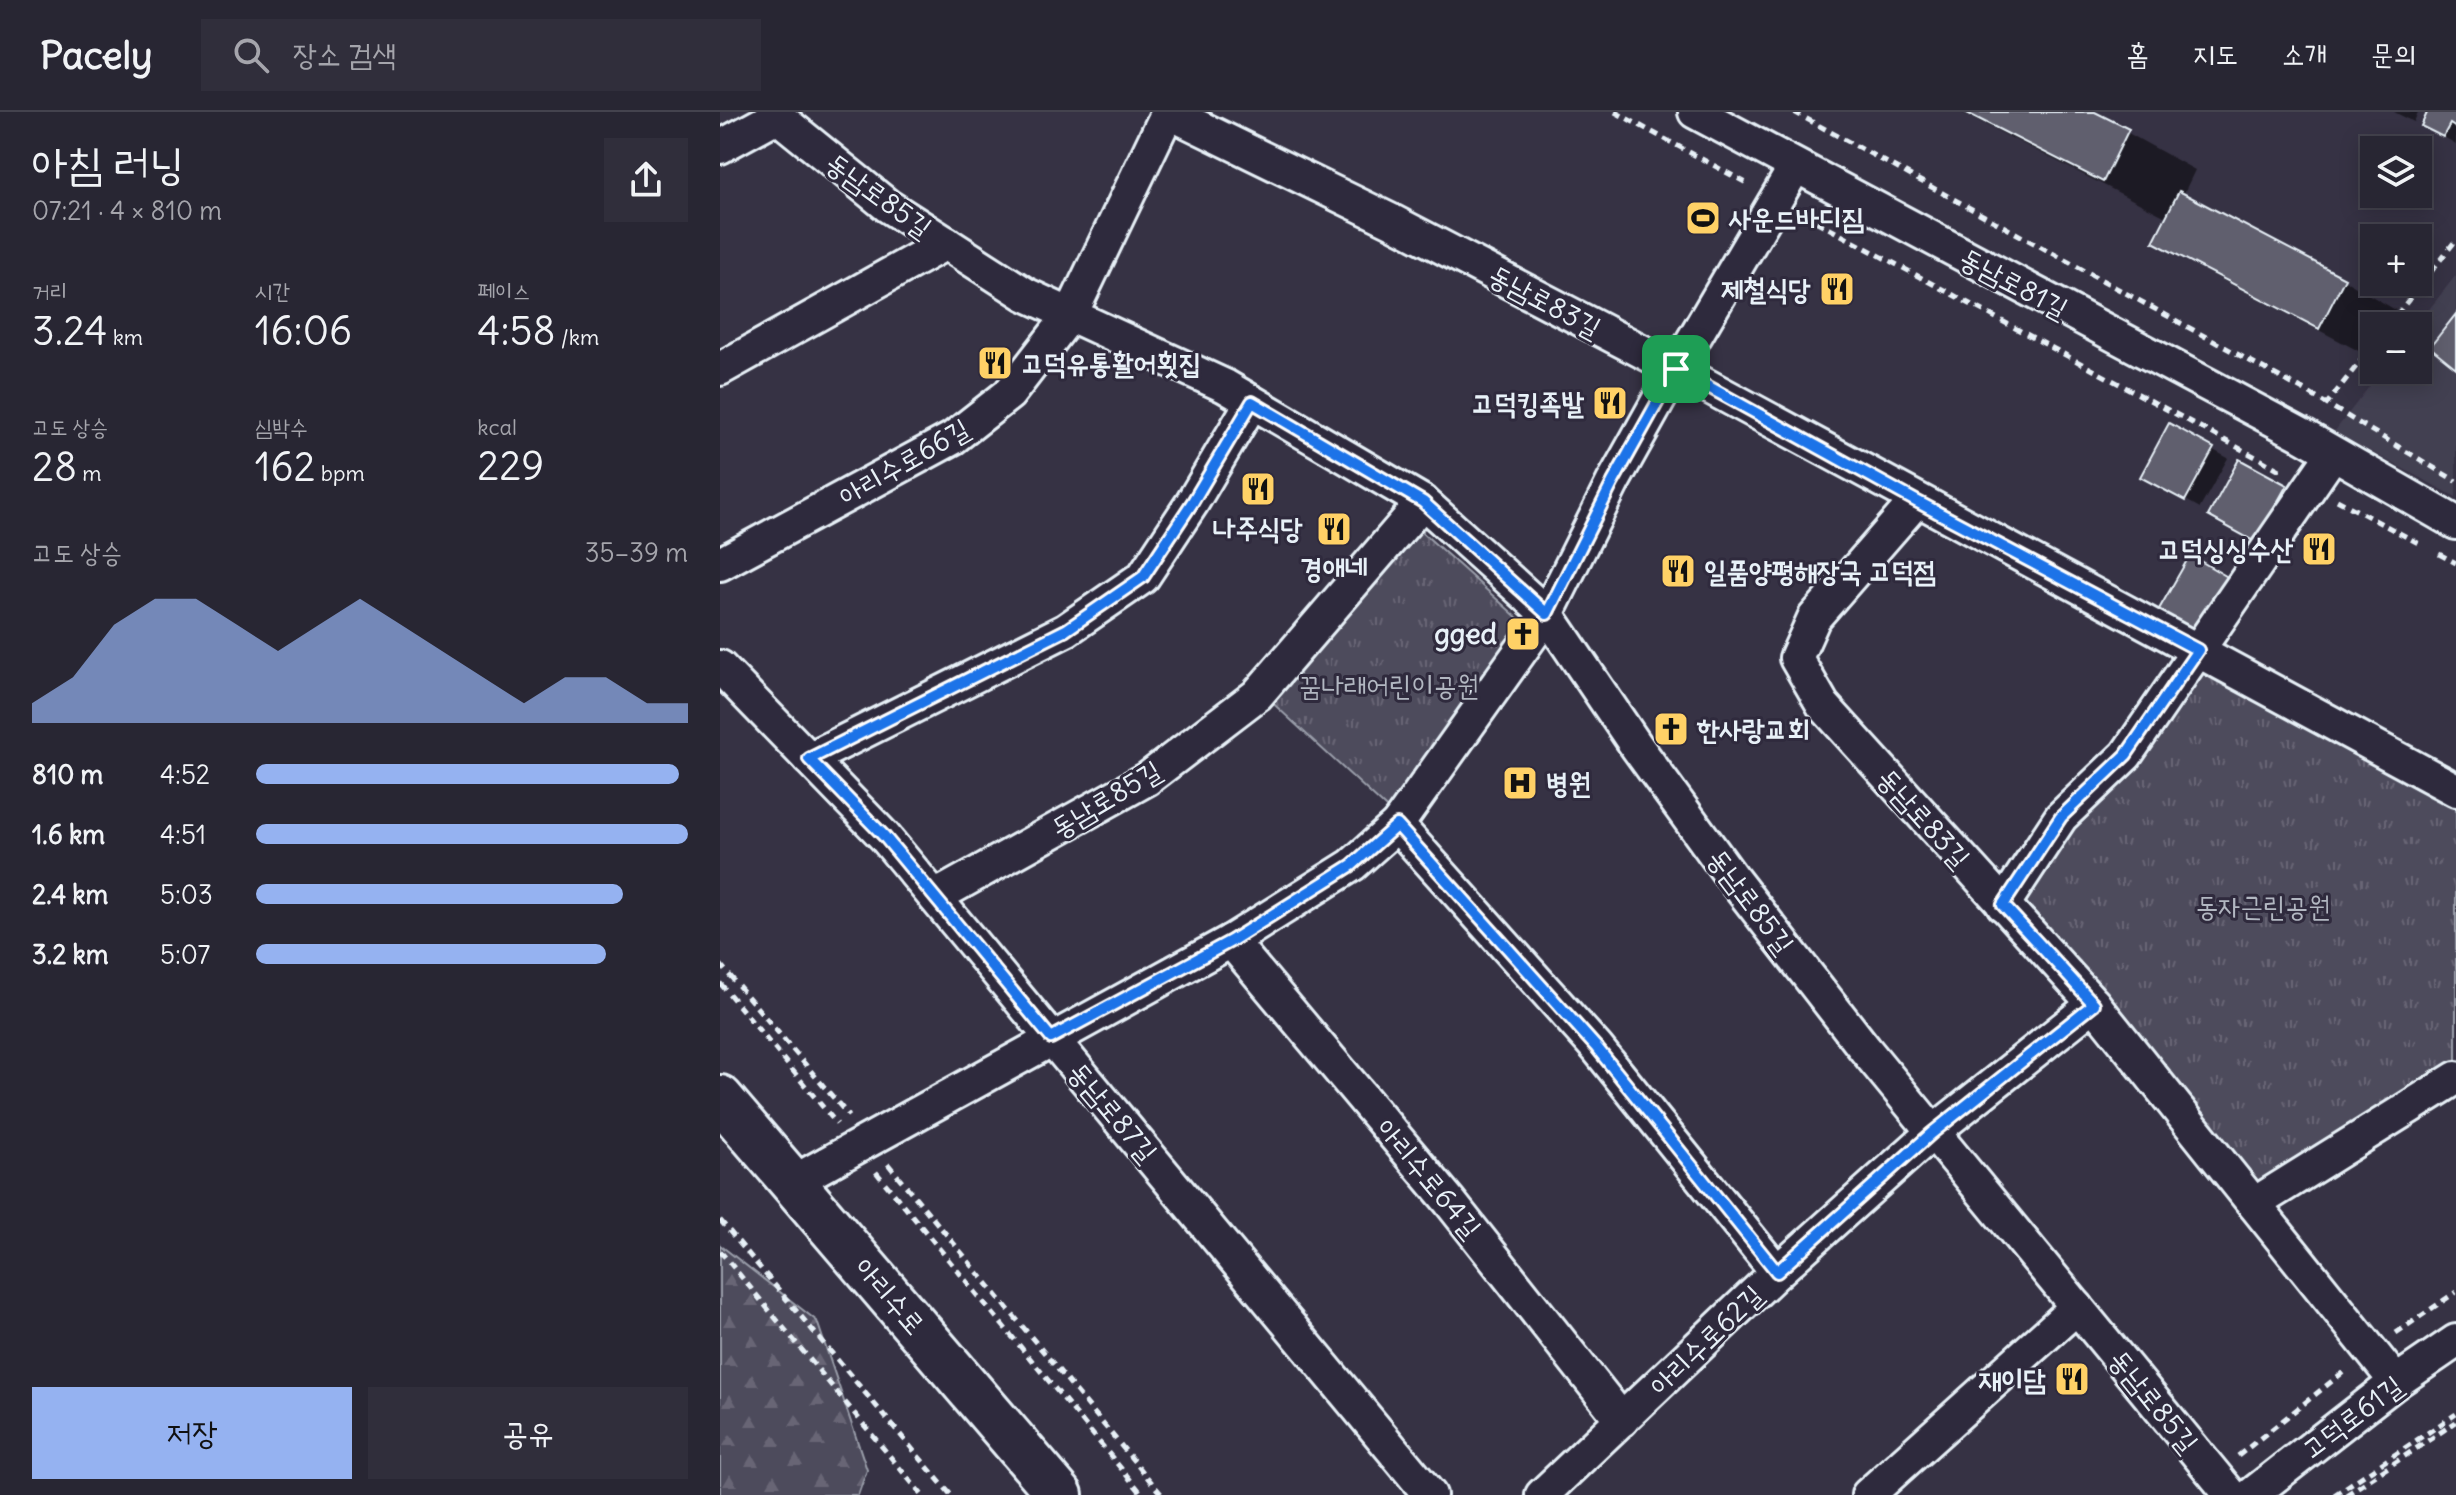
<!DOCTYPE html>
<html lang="ko">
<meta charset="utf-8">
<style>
:root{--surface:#282633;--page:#302e3b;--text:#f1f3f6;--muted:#a5a5ac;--line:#44434e;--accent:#95b2f1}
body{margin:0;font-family:Delius,"Poor Story",sans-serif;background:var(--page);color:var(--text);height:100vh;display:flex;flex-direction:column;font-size:30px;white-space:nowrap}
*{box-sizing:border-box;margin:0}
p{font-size:26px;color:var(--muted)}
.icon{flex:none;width:44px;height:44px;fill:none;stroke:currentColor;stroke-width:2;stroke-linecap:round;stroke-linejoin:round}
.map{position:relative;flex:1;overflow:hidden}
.sheet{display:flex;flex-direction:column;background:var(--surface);width:720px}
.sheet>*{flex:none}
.buttons{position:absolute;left:1640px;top:24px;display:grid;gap:16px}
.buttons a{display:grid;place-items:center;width:72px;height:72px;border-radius:0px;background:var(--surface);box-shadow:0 4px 20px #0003,0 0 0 2px var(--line);font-size:40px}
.pin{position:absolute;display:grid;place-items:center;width:68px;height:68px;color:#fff;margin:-34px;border-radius:16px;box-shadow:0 4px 12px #0006}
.round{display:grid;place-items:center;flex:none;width:84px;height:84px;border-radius:0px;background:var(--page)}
.overview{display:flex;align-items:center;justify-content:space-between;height:136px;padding:0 32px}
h1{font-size:44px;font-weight:600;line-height:60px}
.stats{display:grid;grid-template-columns:repeat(3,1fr);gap:12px;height:136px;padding:8px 32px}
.stats div{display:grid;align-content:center}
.stats b{font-size:40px;font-weight:600}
.stats small{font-size:22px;font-weight:400}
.stats p{font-size:22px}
.chart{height:224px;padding:16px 32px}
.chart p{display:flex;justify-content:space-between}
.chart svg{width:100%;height:144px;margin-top:8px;fill:var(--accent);opacity:.7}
.cta{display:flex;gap:16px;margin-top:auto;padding:16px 32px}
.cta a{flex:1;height:92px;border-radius:0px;background:var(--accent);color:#111;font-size:32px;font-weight:600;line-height:92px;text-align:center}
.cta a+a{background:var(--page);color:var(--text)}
ul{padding:0 32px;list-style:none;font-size:26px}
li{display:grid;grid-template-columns:128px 96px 1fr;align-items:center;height:60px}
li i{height:20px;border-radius:10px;background:var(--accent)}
header{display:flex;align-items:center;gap:48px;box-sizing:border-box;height:112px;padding:0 40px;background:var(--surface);border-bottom:2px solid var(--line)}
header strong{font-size:38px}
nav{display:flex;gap:44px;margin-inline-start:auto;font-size:28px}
.search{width:560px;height:72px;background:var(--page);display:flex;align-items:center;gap:20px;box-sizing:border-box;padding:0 28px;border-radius:0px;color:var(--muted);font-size:30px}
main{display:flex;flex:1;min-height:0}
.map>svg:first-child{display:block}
.built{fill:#433f51}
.grass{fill:url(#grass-tufts);stroke:#9a9eaa;stroke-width:2}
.forest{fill:url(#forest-firs);stroke:#9a9eaa;stroke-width:2}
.shadow{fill:#0007}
.building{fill:#605e6e;stroke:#e8f1f8;stroke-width:2}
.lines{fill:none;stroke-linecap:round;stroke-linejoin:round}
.street-casing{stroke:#e8f1f8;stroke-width:38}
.secondary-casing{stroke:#e8f1f8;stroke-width:50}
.path{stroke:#e8f1f8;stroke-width:5;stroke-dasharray:8 6;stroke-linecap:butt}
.street{stroke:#2f2a3d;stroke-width:32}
.secondary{stroke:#2f2a3d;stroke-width:44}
.route-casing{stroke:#fff;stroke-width:16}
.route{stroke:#1a73e8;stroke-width:10}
.labels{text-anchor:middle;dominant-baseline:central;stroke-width:6;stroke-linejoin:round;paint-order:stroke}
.street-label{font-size:28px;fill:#e8f1f8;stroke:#2f2a3d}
.poi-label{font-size:28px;font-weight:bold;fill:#e8f1f8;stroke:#2f2a3d;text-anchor:start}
.park-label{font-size:28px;fill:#b2b7c1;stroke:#2f2a3d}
</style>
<header>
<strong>Pacely</strong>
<div class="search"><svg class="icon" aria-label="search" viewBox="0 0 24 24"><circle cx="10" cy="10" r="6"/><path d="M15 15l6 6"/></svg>장소 검색</div>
<nav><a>홈</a><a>지도</a><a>소개</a><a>문의</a></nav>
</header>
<main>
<section class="sheet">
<div class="overview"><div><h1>아침 러닝</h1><p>07:21 · 4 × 810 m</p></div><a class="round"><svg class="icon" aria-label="share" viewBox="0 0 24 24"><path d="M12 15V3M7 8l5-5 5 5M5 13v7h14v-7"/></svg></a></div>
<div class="stats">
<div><p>거리</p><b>3.24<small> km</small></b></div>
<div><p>시간</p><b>16:06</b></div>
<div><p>페이스</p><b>4:58<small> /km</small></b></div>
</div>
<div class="stats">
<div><p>고도 상승</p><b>28<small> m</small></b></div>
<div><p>심박수</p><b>162<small> bpm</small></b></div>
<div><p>kcal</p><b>229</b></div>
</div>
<div class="chart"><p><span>고도 상승</span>35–39 m</p>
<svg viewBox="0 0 160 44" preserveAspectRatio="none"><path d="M0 44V38L10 30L20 14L30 6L40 6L50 14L60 22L70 14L80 6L90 14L100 22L110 30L120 38L130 30L140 30L150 38L160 38V44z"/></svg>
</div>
<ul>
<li><b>810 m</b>4:52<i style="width:98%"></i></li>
<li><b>1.6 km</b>4:51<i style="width:100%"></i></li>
<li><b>2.4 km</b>5:03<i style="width:85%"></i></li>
<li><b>3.2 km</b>5:07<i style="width:81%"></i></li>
</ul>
<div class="cta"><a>저장</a><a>공유</a></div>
</section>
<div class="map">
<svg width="1736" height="1383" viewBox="0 0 1736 1383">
<defs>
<pattern id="grass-tufts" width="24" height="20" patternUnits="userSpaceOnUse" patternTransform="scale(2)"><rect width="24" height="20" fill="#4d4b5c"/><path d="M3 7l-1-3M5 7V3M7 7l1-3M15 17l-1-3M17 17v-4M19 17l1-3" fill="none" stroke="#676574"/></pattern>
<pattern id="forest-firs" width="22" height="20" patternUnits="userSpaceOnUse" patternTransform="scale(2)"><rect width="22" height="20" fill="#4d4b5c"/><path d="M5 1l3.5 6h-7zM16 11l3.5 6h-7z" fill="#676574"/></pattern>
</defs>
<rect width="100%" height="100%" fill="#363244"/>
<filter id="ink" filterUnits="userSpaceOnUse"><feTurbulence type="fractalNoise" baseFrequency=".0125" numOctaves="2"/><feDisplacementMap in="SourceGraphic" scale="16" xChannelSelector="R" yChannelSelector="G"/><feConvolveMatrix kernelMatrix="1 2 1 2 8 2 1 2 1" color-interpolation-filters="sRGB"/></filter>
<g filter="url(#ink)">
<polygon class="built" points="1736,163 1736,385 1614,320 1662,258 1698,258 1696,214"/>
<g class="grass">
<polygon points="693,412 818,524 676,705 545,584"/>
<polygon points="1478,538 1736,678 1736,966 1534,1092 1283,793"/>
</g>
<polygon class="forest" points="0,1133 97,1209 147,1358 138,1383 0,1383"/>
<g class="shadow">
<polygon points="1241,0 1370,0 1475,58 1463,83 1624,168 1686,204 1681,214 1654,214 1654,247 1497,165 1435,129 1448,106"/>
<polygon points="1674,0 1698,0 1694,10"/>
<polygon points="1703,0 1736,0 1736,32 1703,13 1709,3"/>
<polygon points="1449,314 1508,346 1480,396 1423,364"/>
<polygon points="1520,349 1580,383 1550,437"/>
</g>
<g class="building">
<polygon points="1245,0 1375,0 1409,17 1383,70"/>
<polygon points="1705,0 1736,0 1736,16 1730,12 1723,25 1701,14 1707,1"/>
<polygon points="1459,79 1625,166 1599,217 1433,130"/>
<polygon points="1736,202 1736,256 1710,235"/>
<polygon points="1449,311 1494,336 1465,389 1420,365"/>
<polygon points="1519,347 1567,373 1535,430 1488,404"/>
<polygon points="1470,443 1511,467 1486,512 1469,517 1438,499"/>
</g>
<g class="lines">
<defs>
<g id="street">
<polyline points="52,0 168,94 305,182 505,274 703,390 827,502 917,635 1010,763 1145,937 1511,1383"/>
<polyline points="448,0 674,110 956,257 1736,678"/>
<polyline points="975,0 1582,323 1736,411"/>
<polyline points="0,35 55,5"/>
<polyline points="0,257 226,131"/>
<polyline points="1196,389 1094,506 1076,546 1103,593 1374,892 1676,1270"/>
<polyline points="0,452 233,326 289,282 351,202 448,0"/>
<polyline points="0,555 164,724 710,1383"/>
<polyline points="89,647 346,518 423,465 472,391 532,290"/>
<polyline points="677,713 877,936 1057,1160"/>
<polyline points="215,785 427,667 537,583 703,390"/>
<polyline points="1283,793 1341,705 1406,643 1612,343"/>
<polyline points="511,829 730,1090 902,1308"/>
<polyline points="73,1070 511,829 632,753 677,713 827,502 893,370 956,257 1075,55"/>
<polyline points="1534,1092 1736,966"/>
<polyline points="822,1383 1057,1160 1212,1021 1374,892"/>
<polyline points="1148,1383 1357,1195"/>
<polyline points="1531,1383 1676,1270 1736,1229"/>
</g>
<polyline id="secondary" points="0,986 340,1383"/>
</defs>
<use href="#street" class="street-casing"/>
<use href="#secondary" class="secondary-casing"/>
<g class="path">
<polyline points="895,0 1030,73"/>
<polyline points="1074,0 1585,279 1736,369"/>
<polyline points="1084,103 1562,359"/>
<polyline points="1668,214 1736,128"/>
<polyline points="1605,294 1654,232"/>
<polyline points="1617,388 1700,432"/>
<polyline points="1719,442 1736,451"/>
<polyline points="0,852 129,1004"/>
<polyline points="0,871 117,1012"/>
<polyline points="168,1052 442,1383"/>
<polyline points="156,1060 423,1383"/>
<polyline points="0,1108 231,1383"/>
<polyline points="0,1139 202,1383"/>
<polyline points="1676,1221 1736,1180"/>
<polyline points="1518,1344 1626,1258"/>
<polyline points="1614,1383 1736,1302"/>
<polyline points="1626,1383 1736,1310"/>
</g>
<use href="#street" class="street"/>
<use href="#secondary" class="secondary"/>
</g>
</g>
<g class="lines" filter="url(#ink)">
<defs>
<polygon id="route" points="956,257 1196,389 1478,538 1406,643 1341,705 1283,793 1374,892 1212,1021 1057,1160 877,936 677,713 632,753 511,829 331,926 164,724 89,647 346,518 423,465 472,391 532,290 703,390 827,502 893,370"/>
</defs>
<use href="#route" class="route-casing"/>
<use href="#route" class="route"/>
</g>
<defs>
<symbol id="stadium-square" viewBox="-11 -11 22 22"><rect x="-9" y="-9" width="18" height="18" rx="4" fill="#ffd166" stroke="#2f2a3d"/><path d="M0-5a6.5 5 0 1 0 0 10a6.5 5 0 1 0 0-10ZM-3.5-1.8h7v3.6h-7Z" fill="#111"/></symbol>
<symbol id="restaurant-square" viewBox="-11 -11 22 22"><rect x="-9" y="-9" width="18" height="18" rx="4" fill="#ffd166" stroke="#2f2a3d"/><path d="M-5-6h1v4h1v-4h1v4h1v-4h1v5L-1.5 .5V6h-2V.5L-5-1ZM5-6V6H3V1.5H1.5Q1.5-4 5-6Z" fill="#111"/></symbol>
<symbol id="church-square" viewBox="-11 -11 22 22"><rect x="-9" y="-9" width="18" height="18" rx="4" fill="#ffd166" stroke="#2f2a3d"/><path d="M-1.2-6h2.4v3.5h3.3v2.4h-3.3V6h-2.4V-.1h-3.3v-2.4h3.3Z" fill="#111"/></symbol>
<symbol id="hospital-square" viewBox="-11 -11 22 22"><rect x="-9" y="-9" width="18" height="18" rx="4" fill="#ffd166" stroke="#2f2a3d"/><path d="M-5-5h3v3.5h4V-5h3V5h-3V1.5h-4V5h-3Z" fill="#111"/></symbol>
</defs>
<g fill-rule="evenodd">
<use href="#stadium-square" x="963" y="86" width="40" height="40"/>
<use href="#restaurant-square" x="1097" y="157" width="40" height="40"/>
<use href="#restaurant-square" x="255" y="231" width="40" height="40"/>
<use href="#restaurant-square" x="870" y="271" width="40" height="40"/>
<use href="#restaurant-square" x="518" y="357" width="40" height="40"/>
<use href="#restaurant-square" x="594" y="397" width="40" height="40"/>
<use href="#restaurant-square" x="1579" y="417" width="40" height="40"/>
<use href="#restaurant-square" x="938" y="439" width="40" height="40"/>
<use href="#church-square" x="783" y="502" width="40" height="40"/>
<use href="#church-square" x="931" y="597" width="40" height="40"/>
<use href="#hospital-square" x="780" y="651" width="40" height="40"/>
<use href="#restaurant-square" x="1332" y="1247" width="40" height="40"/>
</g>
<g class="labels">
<g class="street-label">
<text transform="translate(159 83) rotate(36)">동남로85길</text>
<text transform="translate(1294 171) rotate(28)">동남로81길</text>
<text transform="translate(825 189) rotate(28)">동남로83길</text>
<text transform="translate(184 350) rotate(-30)">아리수로66길</text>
<text transform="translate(386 687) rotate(-31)">동남로85길</text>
<text transform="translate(1204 706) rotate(48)">동남로83길</text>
<text transform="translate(1031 789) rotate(53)">동남로85길</text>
<text transform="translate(393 1000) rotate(50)">동남로87길</text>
<text transform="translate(709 1066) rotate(50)">아리수로64길</text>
<text transform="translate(170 1184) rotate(49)">아리수로</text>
<text transform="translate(986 1228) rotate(-44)">아리수로62길</text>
<text transform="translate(1434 1289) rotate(51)">동남로85길</text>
<text transform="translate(1632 1305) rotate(-37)">고덕로61길</text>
</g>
<g class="poi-label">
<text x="1009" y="106">사운드바디짐</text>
<text x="1091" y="177" text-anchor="end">제철식당</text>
<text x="301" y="251">고덕유통활어횟집</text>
<text x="864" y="291" text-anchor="end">고덕킹족발</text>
<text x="538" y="416" text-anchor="middle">나주식당</text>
<text x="1573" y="437" text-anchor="end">고덕싱싱수산</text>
<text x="614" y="456" text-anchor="middle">경애네</text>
<text x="984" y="459">일품양평해장국 고덕점</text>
<text x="777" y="522" text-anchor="end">gged</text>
<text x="977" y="617">한사랑교회</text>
<text x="826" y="671">병원</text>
<text x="1326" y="1267" text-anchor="end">재이담</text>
</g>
<g class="park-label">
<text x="669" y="573">꿈나래어린이공원</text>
<text x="1543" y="794">동자근린공원</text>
</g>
</g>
</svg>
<div class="buttons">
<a><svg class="icon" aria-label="layers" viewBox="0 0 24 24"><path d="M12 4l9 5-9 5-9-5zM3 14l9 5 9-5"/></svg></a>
<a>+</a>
<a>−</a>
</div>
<div class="pin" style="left:956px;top:257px;background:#1e9e55"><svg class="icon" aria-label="arrive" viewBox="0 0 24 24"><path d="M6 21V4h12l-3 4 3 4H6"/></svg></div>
</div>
</main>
